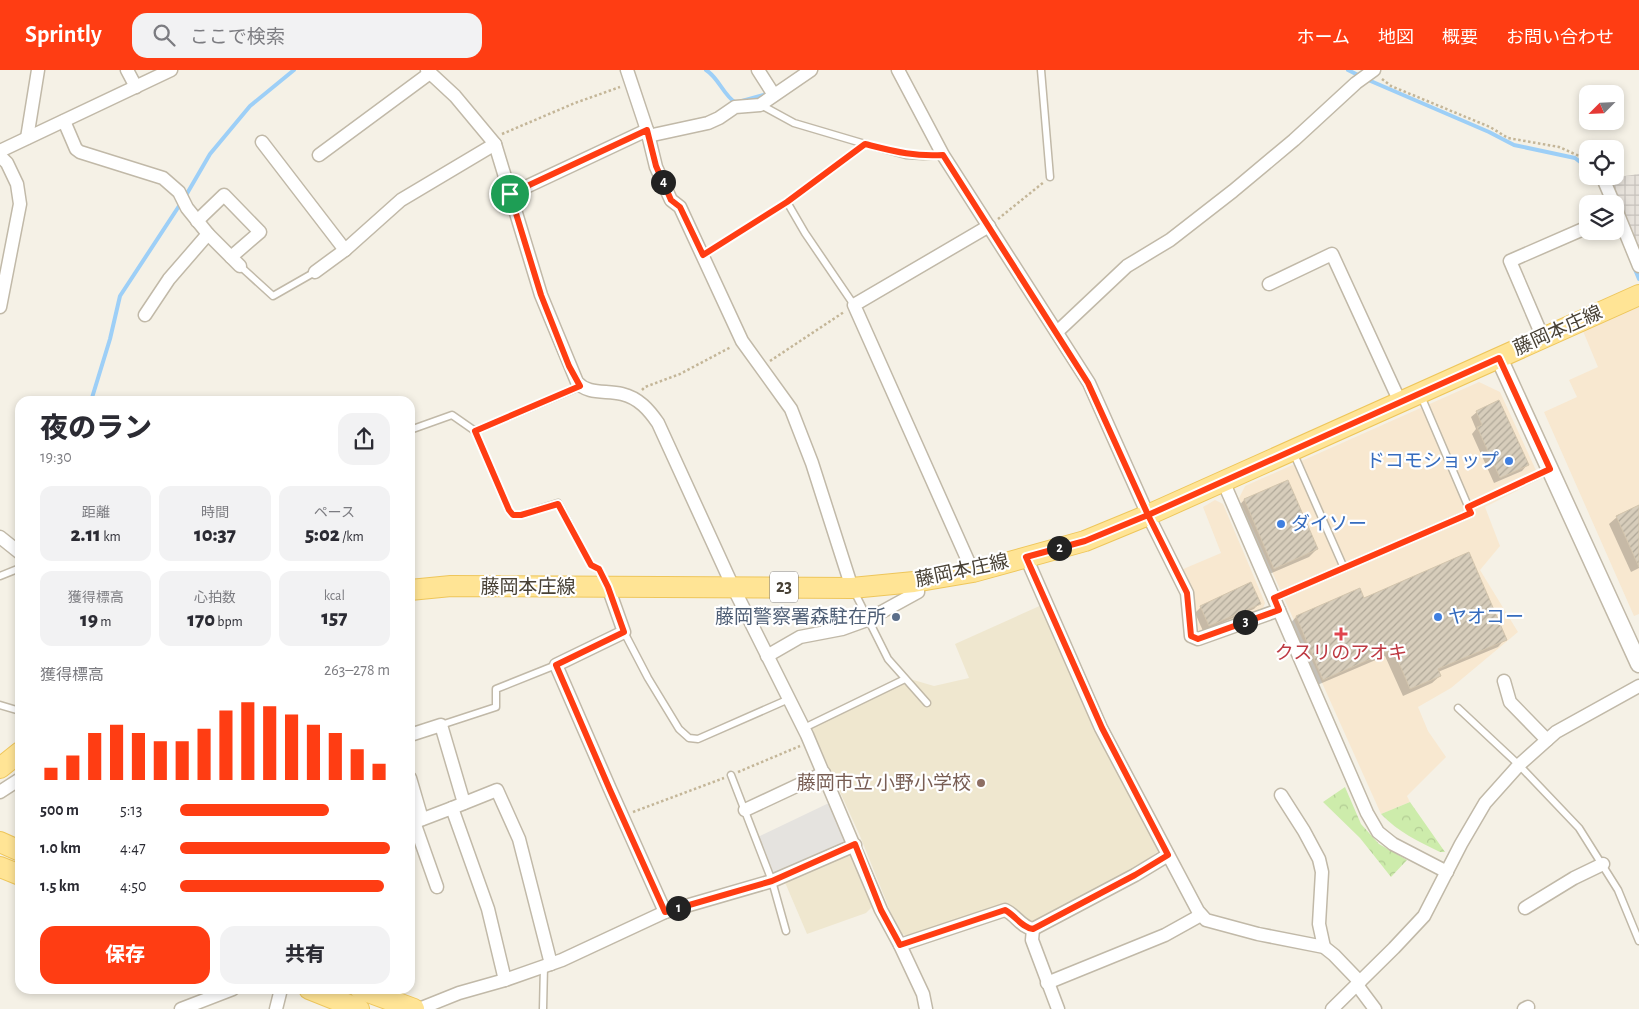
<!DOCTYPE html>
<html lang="ja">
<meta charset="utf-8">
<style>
:root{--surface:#fff;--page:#f2f2f3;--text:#2b2b33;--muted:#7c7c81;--accent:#ff3d13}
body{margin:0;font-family:"Alegreya Sans","Noto Sans JP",sans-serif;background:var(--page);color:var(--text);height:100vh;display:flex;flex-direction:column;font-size:19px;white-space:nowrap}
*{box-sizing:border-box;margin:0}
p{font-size:16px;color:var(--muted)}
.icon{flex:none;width:28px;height:28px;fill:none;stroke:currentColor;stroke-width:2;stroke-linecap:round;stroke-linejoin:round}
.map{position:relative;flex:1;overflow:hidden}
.details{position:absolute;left:15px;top:326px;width:400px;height:598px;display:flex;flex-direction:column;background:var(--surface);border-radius:15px;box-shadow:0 2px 8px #0003}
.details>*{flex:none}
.needle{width:32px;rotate:246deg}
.tools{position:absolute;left:1579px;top:15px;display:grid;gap:10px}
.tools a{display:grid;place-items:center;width:45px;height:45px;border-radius:10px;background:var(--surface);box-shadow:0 2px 8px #0003;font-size:25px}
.pin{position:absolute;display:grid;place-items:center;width:42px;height:42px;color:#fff;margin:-21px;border:2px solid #fff;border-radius:50%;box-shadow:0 1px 5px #0007}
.km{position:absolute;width:25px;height:25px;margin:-12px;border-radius:50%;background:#222;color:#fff;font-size:14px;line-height:25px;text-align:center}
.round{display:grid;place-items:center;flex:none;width:52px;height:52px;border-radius:15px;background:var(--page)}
.overview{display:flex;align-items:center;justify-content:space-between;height:85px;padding:0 25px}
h1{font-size:28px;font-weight:800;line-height:38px}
.figures{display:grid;grid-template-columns:repeat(3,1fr);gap:8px;height:85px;padding:5px 25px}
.figures div{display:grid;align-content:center;border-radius:12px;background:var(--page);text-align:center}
.figures b{font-size:21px;font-weight:800}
.figures small{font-size:14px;font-weight:400}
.figures p{font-size:14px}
.chart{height:140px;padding:10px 25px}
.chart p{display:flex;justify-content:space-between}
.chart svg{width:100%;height:90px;margin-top:5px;stroke:var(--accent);stroke-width:6}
.action{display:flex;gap:10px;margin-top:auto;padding:10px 25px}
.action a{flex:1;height:58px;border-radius:15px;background:var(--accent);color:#fff;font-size:20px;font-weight:800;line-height:58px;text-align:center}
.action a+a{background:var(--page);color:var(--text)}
ul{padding:0 25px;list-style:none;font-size:16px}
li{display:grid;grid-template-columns:80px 60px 1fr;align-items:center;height:38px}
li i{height:12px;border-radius:6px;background:var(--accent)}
header{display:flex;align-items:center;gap:30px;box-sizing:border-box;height:70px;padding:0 25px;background:var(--accent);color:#fff}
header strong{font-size:24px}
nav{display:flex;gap:28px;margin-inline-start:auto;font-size:18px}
.search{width:350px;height:45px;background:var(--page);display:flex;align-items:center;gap:12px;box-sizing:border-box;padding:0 18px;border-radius:15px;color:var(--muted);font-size:19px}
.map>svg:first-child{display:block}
.commercial{fill:#f8e8d0}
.industrial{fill:url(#industrial-grid)}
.education{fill:#efe7cf}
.park{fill:url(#park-crowns)}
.parking{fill:#e5e3df}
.shadow{fill:#0003}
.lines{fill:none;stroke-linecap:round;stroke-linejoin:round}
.stream{stroke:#9dcff7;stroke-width:4}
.building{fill:url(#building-hatch);stroke:#d3c5ad}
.service-casing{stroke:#c1b9a8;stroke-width:9}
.minor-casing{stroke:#c1b9a8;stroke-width:15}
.tertiary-casing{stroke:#c1b9a8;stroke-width:19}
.primary-casing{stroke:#eec65b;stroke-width:22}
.path{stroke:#c4b698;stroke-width:2.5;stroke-dasharray:2.5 2.5;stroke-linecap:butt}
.service{stroke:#fff;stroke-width:6}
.minor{stroke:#fff;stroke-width:12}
.tertiary{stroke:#fff;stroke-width:16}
.primary{stroke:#ffe495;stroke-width:20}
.route-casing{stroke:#fff;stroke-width:10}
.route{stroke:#ff3d13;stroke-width:6}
.shop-dot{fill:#3f7fe0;stroke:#fff;stroke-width:2}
.service-dot{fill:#5c6f8a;stroke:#fff;stroke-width:2}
.health-dot{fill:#e0444e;stroke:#fff;stroke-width:2}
.education-dot{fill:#8d6e63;stroke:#fff;stroke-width:2}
.labels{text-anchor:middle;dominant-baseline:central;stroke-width:4.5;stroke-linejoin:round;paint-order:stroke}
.shield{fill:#fff;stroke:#7f7a72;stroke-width:1}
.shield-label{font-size:18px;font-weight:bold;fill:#484135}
.street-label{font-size:19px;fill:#484135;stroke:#fff}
.shop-label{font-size:19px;fill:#366cbe;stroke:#fff;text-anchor:start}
.service-label{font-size:19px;fill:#4e5e75;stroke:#fff;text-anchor:end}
.health-label{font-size:19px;fill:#be3a42;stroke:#fff}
.education-label{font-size:19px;fill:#785e54;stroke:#fff;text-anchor:end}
</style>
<header>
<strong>Sprintly</strong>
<div class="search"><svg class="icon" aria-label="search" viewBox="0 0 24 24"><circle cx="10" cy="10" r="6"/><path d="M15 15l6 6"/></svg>ここで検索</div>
<nav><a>ホーム</a><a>地図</a><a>概要</a><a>お問い合わせ</a></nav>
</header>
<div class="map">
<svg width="1639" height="939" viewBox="0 0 1639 939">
<defs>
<pattern id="industrial-grid" width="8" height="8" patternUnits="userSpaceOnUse" patternTransform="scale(1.25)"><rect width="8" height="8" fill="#e7e2db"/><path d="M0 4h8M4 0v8" fill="none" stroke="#c8c3bd"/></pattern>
<pattern id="park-crowns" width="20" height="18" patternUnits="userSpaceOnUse" patternTransform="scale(1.25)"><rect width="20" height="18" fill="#cdecab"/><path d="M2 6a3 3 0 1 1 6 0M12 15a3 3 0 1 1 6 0" fill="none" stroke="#b2cc94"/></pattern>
<pattern id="building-hatch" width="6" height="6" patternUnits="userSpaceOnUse" patternTransform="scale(1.25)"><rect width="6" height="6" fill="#d7cdbb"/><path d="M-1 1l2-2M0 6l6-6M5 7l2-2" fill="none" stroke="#b0a899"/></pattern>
</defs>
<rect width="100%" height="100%" fill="#f5f1e6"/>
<g class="commercial">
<polygon points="1639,234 1639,544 1634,546 1544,342 1577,327 1569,310 1598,297 1583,261"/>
<polygon points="1479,312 1500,322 1540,409 1485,437 1500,476 1480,500 1518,562 1451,618 1418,637 1428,661 1446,687 1407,726 1410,732 1381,744 1239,428 1245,416"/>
<polygon points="1215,430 1223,434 1265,533 1263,538 1200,563 1195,559 1181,500 1221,483 1203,437"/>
</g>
<polygon class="industrial" points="1639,104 1639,180 1610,108"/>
<g class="education">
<polygon points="1044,534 1160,780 1136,798 1030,856 1008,833 911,867 899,863 860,766 811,658 910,609 934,616 969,608 955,574"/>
<polygon points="849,781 873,836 866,843 807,864 784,810"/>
</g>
<g class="park">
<polygon points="1345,717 1361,754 1379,774 1407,790 1391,807 1360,768 1323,732"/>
<path d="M1410,732l35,50h-5c-22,-11 -42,-20 -59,-38z"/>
</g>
<polygon class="parking" points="831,732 850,773 778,804 772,802 758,767"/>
<g class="shadow">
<polygon points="1477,342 1527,395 1522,401 1494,413 1472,364 1476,359 1471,347"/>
<polygon points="1287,411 1317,479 1309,487 1267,505 1237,438 1244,430"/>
<polygon points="1639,437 1639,498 1631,502 1609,454 1617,447"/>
<polygon points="1359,520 1363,529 1505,569 1498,577 1438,602 1440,606 1432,613 1403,626 1385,586 1315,616 1289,555 1296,547"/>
<polygon points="1259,534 1254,539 1203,561 1195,543 1201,537"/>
</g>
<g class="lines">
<g class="stream">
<path d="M706,0c13,8 17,25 30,33"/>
<polyline points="1348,0 1360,6"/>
<polyline points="1366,9 1489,62 1514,75 1575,88 1588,98"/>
<polyline points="742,31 767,24"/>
<polyline points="185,127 210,84 250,36 294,0"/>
<polyline points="1634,197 1639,209"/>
<polyline points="91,331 110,269 120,226 181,133"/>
</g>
</g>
<g class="building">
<polygon points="1499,330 1529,395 1500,408 1477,357 1482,355 1476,341"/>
<polygon points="1288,410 1318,479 1274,499 1244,429"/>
<polygon points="1639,435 1639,497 1616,446"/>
<polygon points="1469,482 1507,570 1438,599 1441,606 1410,619 1393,579 1323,610 1296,546 1360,518 1364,528"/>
<polygon points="1251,512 1261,534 1209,556 1200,536"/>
</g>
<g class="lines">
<defs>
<g id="service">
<polyline points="1041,0 1050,107"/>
<polyline points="761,35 794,53 865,74 906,85 923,86 943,85"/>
<polyline points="787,132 805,163 854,235"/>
<polyline points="703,185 787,132 865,74"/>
<polyline points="240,196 273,226 315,202"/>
<polyline points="410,360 452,345 475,361 581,316"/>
<polyline points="475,361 509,440 513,445 521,445 558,433 591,495 599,499 606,514"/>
<polyline points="1293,382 1344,498"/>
<polyline points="1468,437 1549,400"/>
<polyline points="0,506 20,498"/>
<polyline points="854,521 888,589 927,633"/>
<polyline points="1274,528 1471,443 1421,326"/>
<polyline points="624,562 648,608 679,659 689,668 698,669 789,629"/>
<polyline points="0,635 20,641"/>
<polyline points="1458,638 1519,695 1579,758 1618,820 1639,871"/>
<polyline points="441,655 496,637 496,619 556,595"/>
<polyline points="804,658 905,609"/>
<polyline points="731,705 772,811 786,861"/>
<polyline points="543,939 544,896"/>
</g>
<g id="minor">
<polyline points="127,0 136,17"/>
<path d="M427,0l28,26 40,48 46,151 36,87c11,13 29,8 45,12 17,4 27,16 36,29l75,164 74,148 74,175 19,35 23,49 3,15"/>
<polyline points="627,0 647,60 656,97 671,130 680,137 742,271 791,339 812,393 852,518"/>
<polyline points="758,0 774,25"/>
<polyline points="898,0 943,85 1089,313 1148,445 1187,523 1191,566 1198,569 1279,540"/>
<polyline points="64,51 76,79 80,82 163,108 179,122 187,138 208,164 240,196"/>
<polyline points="648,66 708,53 719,48 735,37 760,35 811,0"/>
<polyline points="27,68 38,0"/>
<polyline points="262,72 345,180"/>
<polyline points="0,81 171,0"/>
<polyline points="319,85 430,3"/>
<polyline points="0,86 7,93 17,114 20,134 0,237"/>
<polyline points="1602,106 1614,134"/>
<polyline points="511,124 647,60"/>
<polyline points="1615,137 1639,196"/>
<polyline points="197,151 224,125 260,162 231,187"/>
<polyline points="315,202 345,180 401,130 495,74"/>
<polyline points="1269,214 1332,184 1400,332"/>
<polyline points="145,245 169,209 208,164"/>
<polyline points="1057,262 1127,196 1170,170 1233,121 1294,70 1356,13 1374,0"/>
<polyline points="1543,268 1510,191 1588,157"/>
<polyline points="1223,411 1367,743 1378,762 1393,774 1447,802"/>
<polyline points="0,467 20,483"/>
<polyline points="1026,487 1101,658 1198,841 1206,850 1258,864 1324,877 1334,885 1360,912"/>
<polyline points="973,502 854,235 989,156"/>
<polyline points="608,517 624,562 556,595 610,719 665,842"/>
<polyline points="767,586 800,567 842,559 867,550 918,522 918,512"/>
<polyline points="1504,611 1510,632 1547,670"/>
<polyline points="410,665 441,655 464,733"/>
<polyline points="410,708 422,749"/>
<polyline points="0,722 20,709"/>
<polyline points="1281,725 1304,761 1319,789 1322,802 1319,854 1324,877"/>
<polyline points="452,738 497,720 519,769 551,894"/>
<polyline points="745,740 824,703"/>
<polyline points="414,752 437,817"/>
<polyline points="410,754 452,738 488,839 505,910"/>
<polyline points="1525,838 1574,808 1603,794"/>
<polyline points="1033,859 1032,870 1058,939"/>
<path d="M900,875l105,-35c11,5 16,17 28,19l102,-54 33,-20"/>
<polyline points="1047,913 1165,865 1201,845"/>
<polyline points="1357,915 1375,939"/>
<polyline points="181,939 233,919"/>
<polyline points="276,939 281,919"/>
<polyline points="419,939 459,923 505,910 562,890 665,842 772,811 855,775"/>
<polyline points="1332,939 1394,878 1424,846 1461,774 1485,733 1519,695 1556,662 1639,616"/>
<polyline points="1524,939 1528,937"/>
</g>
<polyline id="tertiary" points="1499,288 1639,594"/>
<g id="primary">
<polyline points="410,520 451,516 852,518 914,512 973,502 1085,471 1148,445 1639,225"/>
<polyline points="0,698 20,682"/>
<polyline points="0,772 20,781"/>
<polyline points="0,797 20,805"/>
<polyline points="309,919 359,939"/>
<polyline points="360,919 414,939"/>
</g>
</defs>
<use href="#service" class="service-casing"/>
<use href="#minor" class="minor-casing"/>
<use href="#tertiary" class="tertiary-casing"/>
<use href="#primary" class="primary-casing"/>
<g class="path">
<polyline points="1382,9 1391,16 1490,57 1508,68 1559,77 1577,85 1588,92"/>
<polyline points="502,64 575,33 620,17"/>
<polyline points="998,149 1044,112"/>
<polyline points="770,291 844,242"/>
<polyline points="642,320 645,317 680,304 731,277"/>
<polyline points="738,702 800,676"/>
<polyline points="633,742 724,708"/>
</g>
<use href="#service" class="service"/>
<use href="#minor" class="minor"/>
<use href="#tertiary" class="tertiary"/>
<use href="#primary" class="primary"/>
</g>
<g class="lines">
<defs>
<path id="route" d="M510,124l31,101 28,71 11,20 -105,45 34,79 4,5h8l37,-11 33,61 8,4 9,18 16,45 -68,33 54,125 55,122 107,-31 83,-37 26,66 19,35 105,-35c11,6 16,17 28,19l102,-54 33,-20 -66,-127 -76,-171 59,-16 63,-26 351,-157 51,111 -82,38 3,6 -197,85 5,12 -81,29 -7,-3 -4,-43 -39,-78 -60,-132 -145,-228c-29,2 -50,-4 -78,-11l-78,58 -84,53 -23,-48 -9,-7 -15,-34 -9,-36 -137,64"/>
</defs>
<use href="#route" class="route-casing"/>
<use href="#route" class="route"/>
</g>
<g class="shop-dot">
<circle cx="1509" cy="391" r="5"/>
<circle cx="1281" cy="454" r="5"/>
<circle cx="1438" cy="547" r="5"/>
</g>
<circle class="service-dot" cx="896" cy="547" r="5"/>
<path class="health-dot" d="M1338.5 556.5h5v5h5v5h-5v5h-5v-5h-5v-5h5z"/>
<circle class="education-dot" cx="981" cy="713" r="5"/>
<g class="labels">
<rect class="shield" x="770" y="501.5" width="28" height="31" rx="4"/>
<g class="shield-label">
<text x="784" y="517">23</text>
</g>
<g class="street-label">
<text transform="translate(1558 261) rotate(-24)">藤岡本庄線</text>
<text transform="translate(962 501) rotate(-12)">藤岡本庄線</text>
<text x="528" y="517">藤岡本庄線</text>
</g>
<g class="shop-label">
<text x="1499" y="391" text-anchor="end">ドコモショップ</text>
<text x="1291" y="454">ダイソー</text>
<text x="1448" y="547">ヤオコー</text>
</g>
<g class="service-label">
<text x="886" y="547">藤岡警察署森駐在所</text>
</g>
<g class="health-label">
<text x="1341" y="583">クスリのアオキ</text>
</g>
<g class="education-label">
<text x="971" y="713">藤岡市立 小野小学校</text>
</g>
</g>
</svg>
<div class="tools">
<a><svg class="needle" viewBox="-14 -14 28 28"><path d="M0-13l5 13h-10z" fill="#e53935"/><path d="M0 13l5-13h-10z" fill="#7c7c81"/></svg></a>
<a><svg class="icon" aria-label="locate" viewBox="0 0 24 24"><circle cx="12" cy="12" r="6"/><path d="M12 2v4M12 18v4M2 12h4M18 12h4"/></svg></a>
<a><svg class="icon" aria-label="layers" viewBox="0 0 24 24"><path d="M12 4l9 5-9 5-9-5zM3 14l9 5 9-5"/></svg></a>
</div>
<div class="pin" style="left:510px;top:124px;background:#1e9e55"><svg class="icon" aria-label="arrive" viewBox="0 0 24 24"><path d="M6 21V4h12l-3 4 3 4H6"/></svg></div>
<b class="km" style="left:678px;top:838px">1</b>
<b class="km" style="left:1059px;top:478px">2</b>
<b class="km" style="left:1245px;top:552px">3</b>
<b class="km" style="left:663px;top:112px">4</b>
<section class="details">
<div class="overview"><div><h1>夜のラン</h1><p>19:30</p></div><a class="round"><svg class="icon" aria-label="share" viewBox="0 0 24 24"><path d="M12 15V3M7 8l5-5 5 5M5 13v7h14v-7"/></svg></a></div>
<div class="figures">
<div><p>距離</p><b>2.11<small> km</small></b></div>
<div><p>時間</p><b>10:37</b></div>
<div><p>ペース</p><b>5:02<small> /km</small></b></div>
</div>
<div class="figures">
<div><p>獲得標高</p><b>19<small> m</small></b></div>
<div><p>心拍数</p><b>170<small> bpm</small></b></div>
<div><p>kcal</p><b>157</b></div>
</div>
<div class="chart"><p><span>獲得標高</span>263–278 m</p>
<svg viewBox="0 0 160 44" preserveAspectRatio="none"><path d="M5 44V38M15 44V32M25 44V21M35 44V17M45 44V21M55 44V25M65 44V25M75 44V19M85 44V10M95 44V6M105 44V8M115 44V12M125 44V17M135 44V21M145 44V29M155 44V36"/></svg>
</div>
<ul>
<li><b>500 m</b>5:13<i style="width:71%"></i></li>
<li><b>1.0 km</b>4:47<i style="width:100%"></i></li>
<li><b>1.5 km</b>4:50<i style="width:97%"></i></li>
</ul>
<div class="action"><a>保存</a><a>共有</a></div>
</section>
</div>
